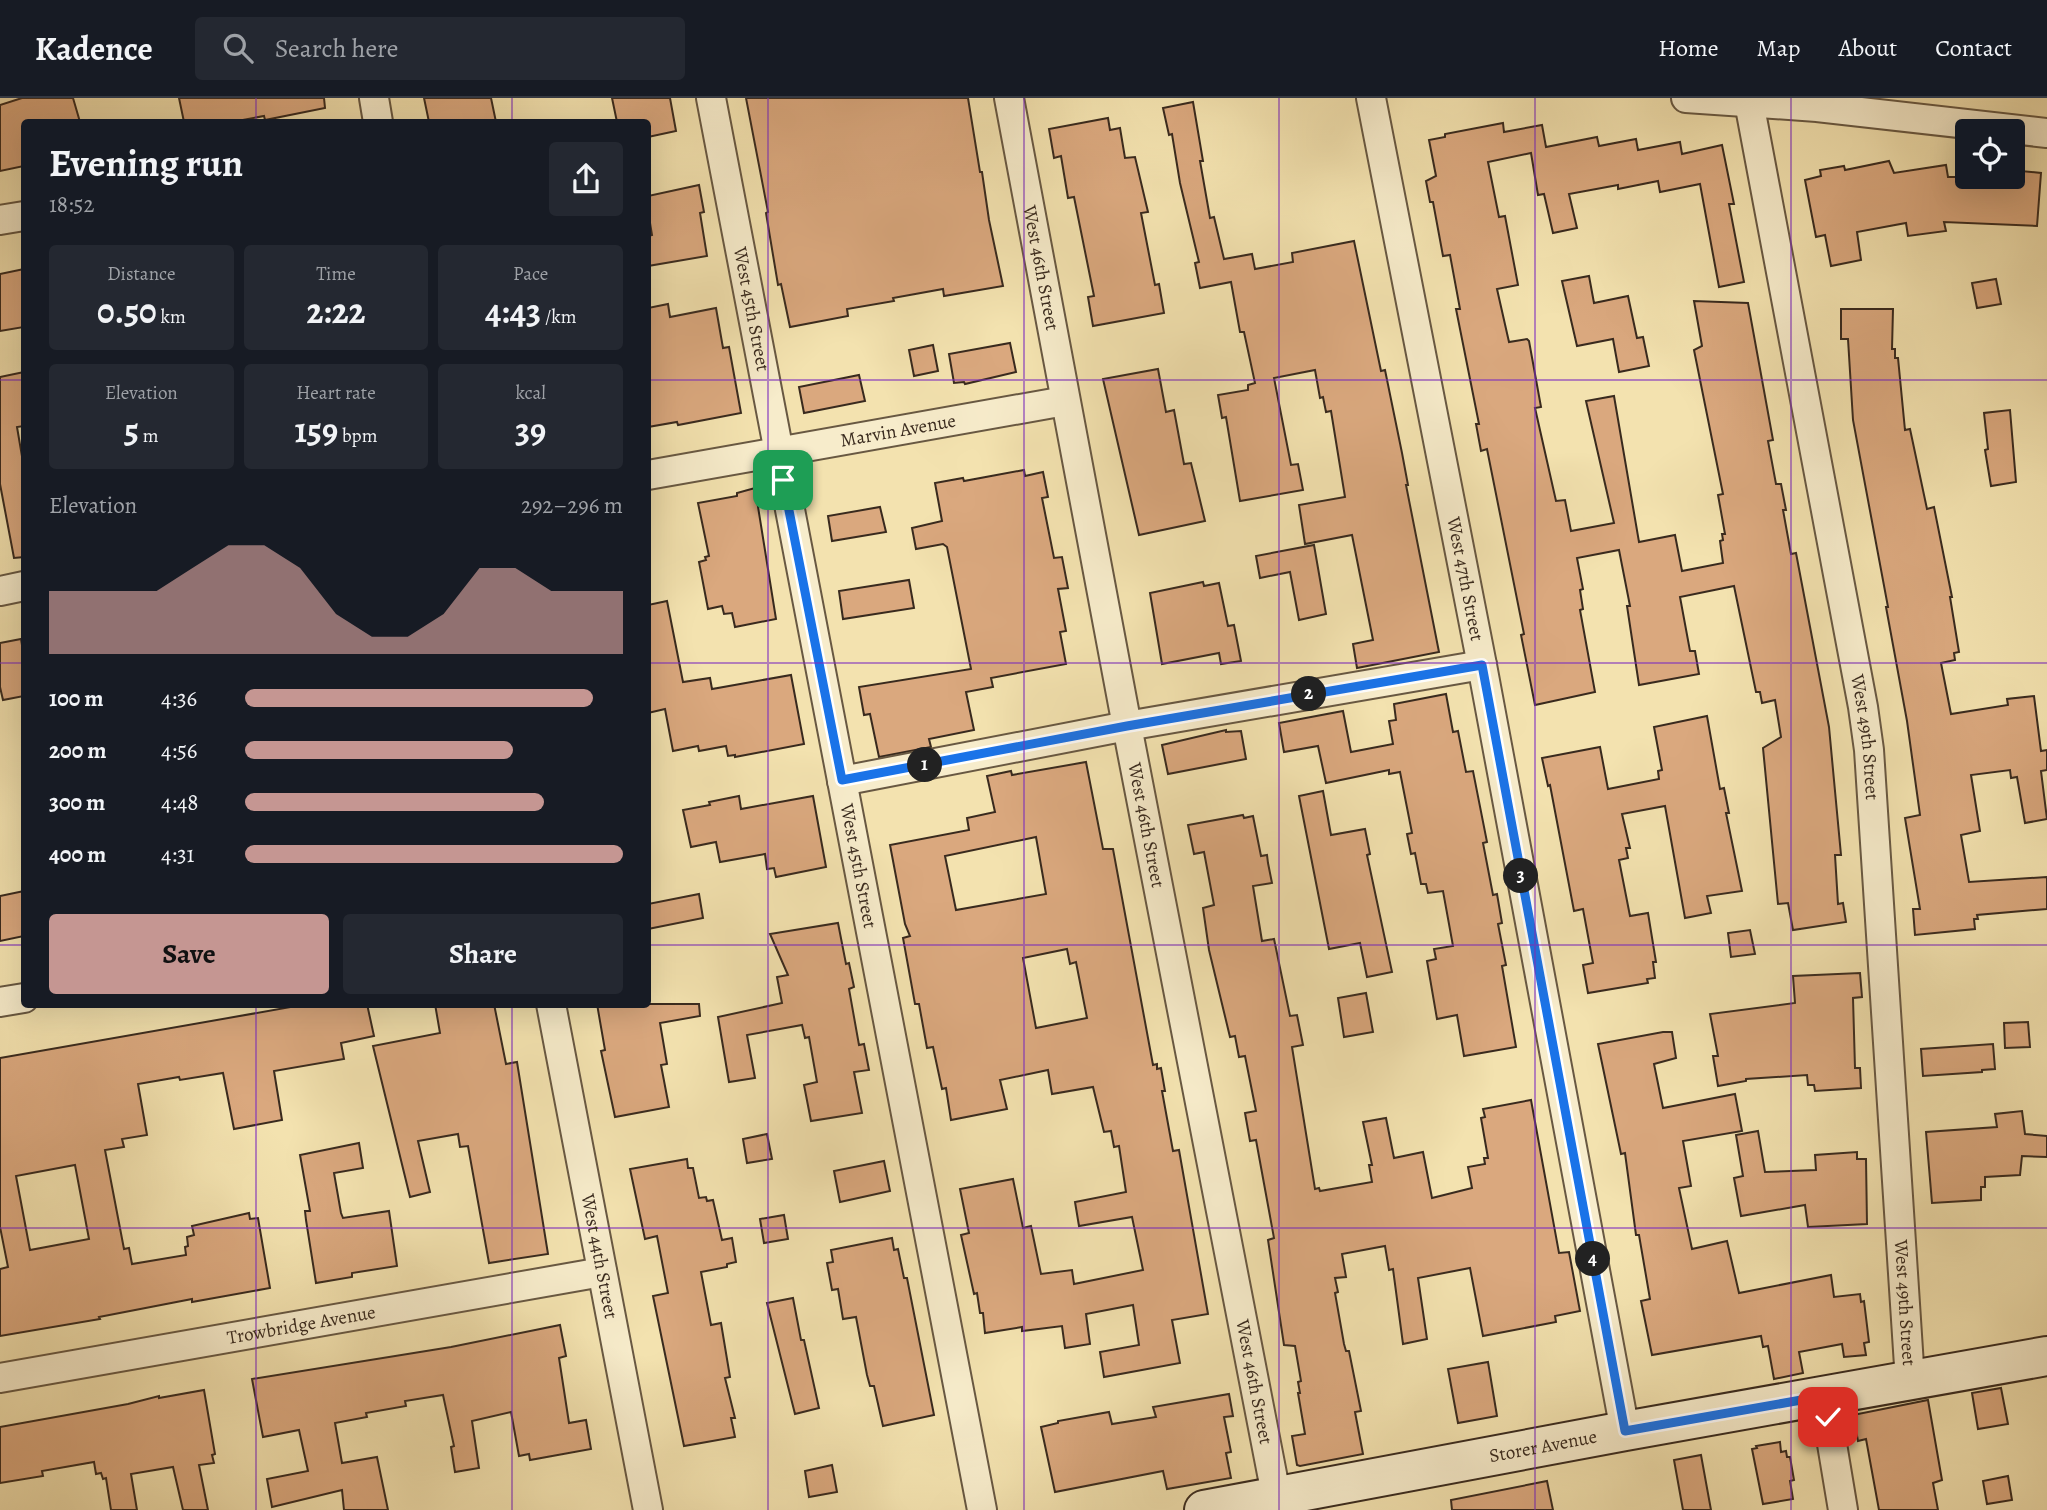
<!DOCTYPE html>
<meta charset="utf-8">
<style>
:root{--surface:#171b24;--page:#242831;--text:#f1f3f6;--muted:#9ea1a6;--line:#363941;--accent:#c59692}
body{margin:0;font-family:Alegreya,serif;background:var(--page);color:var(--text);height:100vh;display:flex;flex-direction:column;font-size:26px;white-space:nowrap}
*{box-sizing:border-box;margin:0}
p{font-size:23px;color:var(--muted)}
.icon{flex:none;width:38px;height:38px;fill:none;stroke:currentColor;stroke-width:2;stroke-linecap:round;stroke-linejoin:round}
.map{position:relative;flex:1;overflow:hidden}
.sheet{position:absolute;left:21px;top:21px;width:630px;height:889px;display:flex;flex-direction:column;background:var(--surface);border-radius:7px;box-shadow:0 7px 28px #0002}
.sheet>*{flex:none}
.buttons{position:absolute;left:1955px;top:21px;display:grid;gap:14px}
.buttons a{display:grid;place-items:center;width:70px;height:70px;border-radius:7px;background:var(--surface);box-shadow:0 7px 28px #0002;font-size:35px}
.pin{position:absolute;display:grid;place-items:center;width:60px;height:60px;color:#fff;margin:-30px;border-radius:14px;box-shadow:0 4px 10px #0006}
.km{position:absolute;width:35px;height:35px;margin:-18px;border-radius:50%;background:#222;color:#fff;font-size:19px;line-height:35px;text-align:center}
.round{display:grid;place-items:center;flex:none;width:74px;height:74px;border-radius:7px;background:var(--page)}
.head{display:flex;align-items:center;justify-content:space-between;height:119px;padding:0 28px}
h1{font-size:38px;font-weight:600;line-height:52px}
.stats{display:grid;grid-template-columns:repeat(3,1fr);gap:10px;height:119px;padding:7px 28px}
.stats div{display:grid;align-content:center;border-radius:7px;background:var(--page);text-align:center}
.stats b{font-size:35px;font-weight:600}
.stats small{font-size:19px;font-weight:400}
.stats p{font-size:19px}
.chart{height:196px;padding:14px 28px}
.chart p{display:flex;justify-content:space-between}
.chart svg{width:100%;height:126px;margin-top:7px;fill:var(--accent);opacity:.7}
.primary-button{display:flex;gap:14px;margin-top:auto;padding:14px 28px}
.primary-button a{flex:1;height:80px;border-radius:7px;background:var(--accent);color:#111;font-size:28px;font-weight:600;line-height:80px;text-align:center}
.primary-button a+a{background:var(--page);color:var(--text)}
ul{padding:0 28px;list-style:none;font-size:23px}
li{display:grid;grid-template-columns:112px 84px 1fr;align-items:center;height:52px}
li i{height:18px;border-radius:9px;background:var(--accent)}
header{display:flex;align-items:center;gap:42px;box-sizing:border-box;height:98px;padding:0 35px;background:var(--surface);border-bottom:2px solid var(--line)}
header strong{font-size:33px}
nav{display:flex;gap:38px;margin-inline-start:auto;font-size:24px}
.search{width:490px;height:63px;background:var(--page);display:flex;align-items:center;gap:18px;box-sizing:border-box;padding:0 24px;border-radius:7px;color:var(--muted);font-size:26px}
.map>svg:first-child{display:block}
.building{fill:#daa87e;stroke:#392a1e;stroke-width:2;fill-rule:evenodd}
.lines{fill:none;stroke-linecap:round;stroke-linejoin:round}
.street-casing{stroke:#685842;stroke-width:32}
.secondary-casing{stroke:#392a1e;stroke-width:42}
.street{stroke:#f7eccb;stroke-width:28}
.secondary{stroke:#f7eccb;stroke-width:38}
.route-casing{stroke:#fff;stroke-width:14}
.route{stroke:#1a73e8;stroke-width:9}
.grid{fill:none;stroke:#7b2cbf;stroke-width:2;stroke-opacity:0.55}
.labels{text-anchor:middle;dominant-baseline:central;stroke-width:6;stroke-linejoin:round;paint-order:stroke}
.street-label{font-size:19px;fill:#392a1e;stroke:#f7eccb}
</style>
<header>
<strong>Kadence</strong>
<div class="search"><svg class="icon" aria-label="search" viewBox="0 0 24 24"><circle cx="10" cy="10" r="6"/><path d="M15 15l6 6"/></svg>Search here</div>
<nav><a>Home</a><a>Map</a><a>About</a><a>Contact</a></nav>
</header>
<div class="map">
<svg width="2047" height="1412" viewBox="0 0 2047 1412">
<rect width="100%" height="100%" fill="#f3e2af"/>
<filter id="stains"><feTurbulence type="fractalNoise" baseFrequency=".00286" numOctaves="4"/><feColorMatrix values="0 0 0 0 .2 0 0 0 0 .09 0 0 0 0 .02 0 0 0 .5 -.17"/></filter>
<radialGradient id="worn" r=".72"><stop offset=".6" stop-color="#630" stop-opacity="0"/><stop offset="1" stop-color="#630" stop-opacity=".3"/></radialGradient>
<g class="building">
<polygon points="22,0 73,0 80,24 24,24 24,68 0,73 0,7"/>
<polygon points="179,0 324,0 325,10 265,22 264,18 232,24 184,24"/>
<polygon points="424,0 491,0 496,24 429,24"/>
<polygon points="612,0 670,0 676,33 648,39 648,24 617,24"/>
<polygon points="746,0 968,0 980,74 982,74 989,122 1003,188 944,198 943,191 893,200 894,203 847,211 848,218 790,229 781,186 778,187 766,115 768,114"/>
<polygon points="1193,4 1203,63 1200,63 1210,120 1214,119 1224,161 1252,156 1255,171 1293,164 1292,155 1354,143 1381,273 1385,272 1402,355 1408,387 1406,387 1439,554 1357,570 1353,546 1373,542 1352,437 1305,446 1299,407 1345,399 1331,313 1326,314 1323,299 1320,300 1315,272 1274,280 1291,367 1298,366 1303,392 1240,403 1226,319 1222,320 1218,297 1248,292 1248,287 1255,285 1244,234 1240,234 1231,184 1200,190 1195,165 1199,164 1180,85 1172,36 1169,37 1163,10"/>
<polygon points="1108,20 1110,32 1120,30 1125,60 1135,59 1148,114 1141,115 1155,187 1159,186 1164,215 1093,228 1088,199 1094,198 1074,99 1068,100 1061,58 1054,60 1049,31"/>
<polygon points="1503,25 1504,34 1542,27 1546,49 1597,39 1599,48 1636,41 1638,52 1680,44 1682,56 1722,47 1734,106 1729,106 1744,184 1719,189 1700,86 1660,94 1658,83 1618,91 1618,87 1569,96 1577,130 1553,135 1544,96 1538,97 1531,55 1488,64 1499,119 1505,118 1518,187 1497,191 1509,244 1527,241 1529,243 1541,309 1535,310 1556,403 1565,402 1571,433 1614,425 1586,303 1614,298 1639,444 1675,437 1682,473 1723,465 1720,443 1723,442 1722,436 1725,436 1718,397 1723,396 1694,252 1702,248 1694,203 1748,205 1773,342 1768,343 1776,386 1781,386 1786,412 1783,412 1791,456 1796,455 1829,629 1841,757 1835,757 1838,806 1843,805 1846,824 1793,832 1788,805 1778,806 1763,650 1781,639 1775,602 1762,605 1760,594 1756,594 1734,488 1680,499 1690,553 1695,553 1699,576 1639,587 1627,508 1630,508 1619,452 1577,460 1583,491 1580,492 1583,511 1580,512 1595,594 1535,607 1521,537 1524,536 1487,351 1481,353 1476,326 1479,326 1456,211 1460,211 1450,157 1443,158 1433,104 1430,104 1426,83 1436,78 1429,42 1445,39 1445,36"/>
<polygon points="1889,63 1894,75 1946,67 1948,79 2020,79 2021,73 2041,75 2037,128 1944,124 1946,133 1908,138 1906,125 1857,134 1861,162 1831,168 1825,137 1816,139 1805,82 1821,78 1820,72 1844,68 1845,72"/>
<polygon points="699,87 704,114 700,115 707,158 648,168 648,138 652,137 648,113 648,98"/>
<polygon points="24,171 24,229 0,233 0,176"/>
<polygon points="1589,178 1594,205 1628,198 1637,240 1643,239 1649,268 1619,274 1613,241 1577,248 1562,183"/>
<polygon points="1996,181 2001,206 1977,210 1972,185"/>
<polygon points="668,206 670,219 716,210 723,250 729,249 741,315 678,327 677,324 648,329 648,210"/>
<polygon points="1841,211 1893,211 1892,251 1895,251 1895,260 1898,260 1905,332 1910,331 1927,411 1934,409 1952,499 1950,499 1959,554 1954,555 1955,562 1941,565 1951,616 2008,607 2007,601 2034,598 2041,653 2047,652 2047,672 2041,673 2047,721 2025,725 2017,679 2011,680 2010,672 1971,677 1980,733 1961,737 1969,784 2047,779 2047,811 1977,817 1978,821 1974,821 1975,831 1915,837 1913,811 1920,811 1905,720 1920,717 1907,623 1886,509 1888,509 1853,322 1848,241 1841,241"/>
<polygon points="1010,245 1016,274 965,286 964,284 954,285 949,256"/>
<polygon points="933,247 938,273 914,278 909,252"/>
<polygon points="1158,271 1166,314 1174,312 1184,366 1191,365 1205,423 1139,437 1103,281"/>
<polygon points="24,274 24,328 17,329 24,370 24,459 14,460 0,386 0,279"/>
<polygon points="859,277 865,303 804,315 799,289"/>
<polygon points="2010,312 2016,384 1991,388 1985,352 1988,351 1984,315"/>
<polygon points="1024,372 1025,378 1043,374 1048,399 1042,400 1054,460 1062,459 1068,490 1058,491 1066,533 1060,534 1066,566 991,580 993,589 966,594 974,632 929,641 931,649 879,659 870,616 864,617 859,589 971,571 947,449 943,446 916,451 912,430 942,423 935,385 963,380 964,383"/>
<polygon points="755,390 776,521 735,529 732,515 724,516 722,508 708,511 699,464 706,462 705,459 709,458 698,405 737,398 737,395"/>
<polygon points="880,409 886,434 832,443 828,418"/>
<polygon points="1314,447 1326,516 1299,522 1290,474 1260,480 1256,458"/>
<polygon points="909,482 914,510 843,521 839,493"/>
<polygon points="1203,484 1204,488 1219,485 1228,528 1234,527 1241,563 1221,566 1219,555 1162,566 1150,495"/>
<polygon points="667,503 683,584 710,580 712,591 791,577 804,646 735,659 735,657 728,658 726,648 699,653 698,648 673,653 665,611 648,615 648,507"/>
<polygon points="21,541 24,559 24,598 3,602 0,589 0,545"/>
<polygon points="1446,596 1453,634 1458,633 1466,674 1473,673 1487,744 1483,745 1493,797 1497,796 1502,825 1498,826 1506,867 1502,868 1516,949 1464,958 1457,917 1437,921 1427,863 1436,861 1434,851 1453,848 1443,793 1428,795 1426,786 1421,786 1415,755 1411,756 1407,736 1412,735 1400,674 1389,676 1389,672 1326,685 1318,648 1284,654 1279,625 1343,613 1351,654 1393,646 1389,623 1396,622 1394,606"/>
<polygon points="1707,618 1720,691 1724,690 1729,715 1726,715 1742,793 1707,798 1711,815 1685,820 1665,708 1622,716 1630,750 1626,750 1628,760 1619,762 1630,818 1648,815 1656,864 1653,864 1655,880 1647,881 1648,885 1588,895 1583,867 1593,865 1583,811 1574,813 1550,687 1548,688 1542,660 1600,649 1608,691 1659,681 1658,673 1662,672 1654,629"/>
<polygon points="1226,632 1226,634 1241,633 1246,661 1168,676 1162,647"/>
<path d="M1086,664l17,87h10l40,216 4,-1v5l4,-1 4,23h-3l11,60 6,-1 29,164 -36,6 8,43 -76,14 -4,-25 39,-7 -6,-40 -47,9 4,30 -25,4 -3,-22 -40,5v-4l-37,6 -2,-20h-3l-3,-20 -3,1 -13,-59 8,-2 -9,-44 53,-10 10,49 8,-2 10,48 31,-4 2,14 69,-14 -11,-53 -53,9 -4,-24 51,-10 -7,-46 -5,1 -3,-16 -7,1 -11,-45 -41,7 -4,-24 -48,10 7,29 -56,11 -5,-32 -4,1 -9,-42 -6,1 -8,-44h-4l-12,-66 7,-2 -5,-12 -15,-79 79,-15 -2,-12 28,-6 -8,-36 24,-5 1,4zM1036,739l10,57 -90,16 -11,-54zM1067,851l3,15 6,-2 11,56 -51,10 -13,-70z"/>
<polygon points="1323,693 1331,737 1365,731 1370,756 1367,757 1392,874 1367,879 1360,845 1329,851 1299,698"/>
<polygon points="739,698 741,711 813,698 826,769 776,779 774,770 767,771 765,756 720,764 716,744 691,749 683,712 710,707 709,704"/>
<polygon points="1243,717 1244,720 1253,718 1261,758 1267,757 1268,765 1272,785 1253,788 1262,843 1274,841 1290,918 1297,917 1303,947 1292,949 1315,1091 1319,1090 1320,1093 1372,1084 1369,1067 1372,1067 1363,1024 1386,1020 1394,1060 1423,1054 1432,1100 1472,1090 1468,1069 1485,1066 1484,1060 1488,1060 1481,1020 1485,1019 1483,1011 1531,1002 1559,1155 1569,1154 1580,1213 1555,1218 1556,1224 1483,1238 1470,1170 1418,1180 1427,1241 1403,1246 1393,1171 1389,1172 1385,1148 1342,1156 1346,1179 1335,1180 1338,1194 1335,1195 1344,1246 1346,1253 1349,1253 1361,1313 1355,1314 1363,1356 1300,1368 1297,1367 1292,1338 1305,1336 1298,1295 1300,1295 1298,1284 1301,1283 1295,1248 1284,1247 1268,1142 1274,1140 1256,1042 1250,1043 1245,1015 1256,1013 1245,958 1239,959 1235,938 1230,939 1209,852 1203,810 1214,807 1204,754 1194,756 1188,727"/>
<polygon points="24,793 24,838 0,843 0,798"/>
<polygon points="699,796 703,820 648,831 648,806"/>
<polygon points="838,825 846,866 849,865 854,889 849,891 859,947 864,946 869,972 854,974 862,1015 811,1023 804,987 817,984 809,939 805,940 802,927 747,937 755,980 729,984 718,919 782,905 777,879 788,877 770,836"/>
<polygon points="1750,832 1755,856 1731,859 1728,835"/>
<polygon points="1860,875 1862,899 1853,900 1855,970 1860,970 1861,990 1815,993 1814,987 1808,987 1807,977 1746,981 1746,983 1718,988 1713,958 1718,958 1710,916 1795,905 1793,878"/>
<polygon points="1366,895 1373,934 1344,939 1338,900"/>
<path d="M291,906h76l7,32 -33,7 3,16 -70,12 8,49 -48,9 -11,-56 -43,7 -1,-3 -41,7 9,51 -25,4 2,8 -19,3 19,99 5,-1 3,16 54,-9 -1,-8 3,-1 -1,-9 7,-2 -2,-9 57,-13 1,6 8,-1 12,70 -78,14v-3l-93,18 1,2 -100,17v-67l8,-2 -8,-40v-169l291,-51zM75,1067l14,74 -59,11 -14,-74z"/>
<polygon points="435,906 494,906 506,966 517,964 548,1156 489,1165 468,1048 460,1049 458,1036 418,1043 430,1094 410,1099 373,948 440,935"/>
<polygon points="597,906 699,906 700,918 660,925 667,966 661,967 669,1009 615,1019 601,953 605,952"/>
<polygon points="2028,924 2030,949 2005,950 2004,925"/>
<polygon points="1663,934 1672,934 1676,960 1654,966 1663,1010 1735,996 1742,1033 1683,1043 1691,1088 1679,1090 1692,1151 1727,1143 1739,1195 1831,1177 1834,1199 1860,1196 1861,1204 1864,1203 1869,1244 1864,1245 1866,1257 1844,1259 1842,1246 1799,1254 1803,1275 1774,1281 1768,1248 1763,1249 1761,1238 1652,1257 1641,1203 1650,1201 1639,1137 1636,1137 1625,1055 1621,1056 1598,946"/>
<polygon points="1993,946 1995,971 1982,972 1982,974 1923,978 1921,951"/>
<polygon points="2022,1013 2025,1036 2047,1038 2047,1059 2022,1058 2020,1077 1985,1079 1985,1089 1981,1089 1981,1102 1932,1105 1926,1034 1997,1029 1995,1016"/>
<polygon points="1758,1033 1765,1074 1816,1072 1815,1057 1857,1054 1857,1061 1866,1061 1867,1126 1808,1129 1805,1107 1741,1118 1734,1080 1743,1078 1736,1037"/>
<polygon points="767,1036 772,1061 747,1065 743,1041"/>
<polygon points="359,1045 363,1070 334,1075 341,1115 343,1120 389,1113 397,1168 352,1175 352,1179 316,1185 306,1122 305,1113 310,1113 300,1057"/>
<polygon points="687,1061 688,1070 693,1070 699,1100 706,1099 707,1103 713,1102 722,1142 732,1140 736,1164 727,1166 727,1169 701,1174 711,1227 721,1225 730,1279 725,1280 735,1320 731,1320 735,1339 684,1348 653,1198 668,1195 657,1138 645,1141 630,1071"/>
<polygon points="884,1063 890,1093 840,1104 834,1073"/>
<polygon points="784,1117 788,1141 764,1145 760,1121"/>
<polygon points="892,1140 894,1152 898,1151 904,1180 907,1180 934,1317 883,1328 874,1288 870,1288 867,1277 856,1219 843,1221 838,1191 832,1192 827,1165 833,1164 831,1152"/>
<polygon points="793,1200 801,1242 804,1242 819,1310 795,1316 767,1205"/>
<polygon points="560,1227 566,1258 559,1260 569,1325 586,1322 591,1351 530,1362 529,1356 519,1358 511,1314 472,1323 479,1370 455,1374 451,1349 454,1348 443,1297 405,1303 406,1308 366,1315 367,1319 335,1325 342,1365 377,1359 388,1412 344,1412 342,1392 272,1409 267,1381 308,1373 299,1332 263,1339 252,1281 451,1249"/>
<polygon points="1488,1264 1497,1318 1458,1325 1448,1271"/>
<polygon points="2001,1290 2008,1326 1978,1331 1972,1295"/>
<polygon points="204,1292 215,1356 212,1357 214,1365 199,1367 208,1412 183,1412 173,1369 131,1376 137,1412 111,1412 106,1380 103,1381 101,1375 96,1376 94,1364 42,1373 43,1378 0,1385 0,1329 128,1306 159,1298 159,1300"/>
<polygon points="1229,1296 1233,1318 1224,1319 1231,1354 1226,1355 1231,1380 1167,1391 1163,1373 1055,1394 1041,1329 1058,1325 1058,1323 1109,1314 1112,1326 1156,1319 1153,1309"/>
<polygon points="1928,1302 1942,1382 1933,1385 1938,1412 1879,1412 1866,1341 1858,1343 1853,1317"/>
<polygon points="1780,1344 1781,1354 1786,1353 1787,1359 1790,1359 1794,1382 1790,1383 1793,1401 1763,1406 1752,1351 1757,1350 1756,1348"/>
<polygon points="1701,1357 1711,1412 1683,1412 1674,1362"/>
<polygon points="832,1367 837,1394 809,1399 805,1373"/>
<polygon points="2008,1378 2012,1402 1987,1406 1983,1383"/>
<polygon points="1547,1383 1553,1412 1452,1412 1451,1402"/>
</g>
<g class="lines">
<defs>
<g id="street">
<polyline points="374,0 378,24"/>
<path id="s1" d="M711,0l271,1412"/>
<path id="s2" d="M1009,0l118,628 152,784"/>
<path id="s3" d="M1371,0l111,567 143,766"/>
<polyline points="1686,0 1817,9 2047,35"/>
<path id="s4" d="M1749,4l114,605 6,43 41,631"/>
<polyline points="0,122 24,118"/>
<path id="s5" d="M648,377l417,-74"/>
<polyline points="0,493 24,488"/>
<polyline points="842,683 1127,628 1482,567"/>
<polyline points="0,904 24,900"/>
<path id="s6" d="M551,906l97,506"/>
<path id="s7" d="M0,1280l602,-106"/>
<polyline points="1824,1298 1843,1412"/>
</g>
<g id="secondary">
<path id="s8" d="M1204,1412l421,-79 422,-75"/>
</g>
</defs>
<use href="#street" class="street-casing"/>
<use href="#secondary" class="secondary-casing"/>
<use href="#street" class="street"/>
<use href="#secondary" class="secondary"/>
</g>
<g class="lines">
<defs>
<polyline id="route" points="783,382 842,682 1127,628 1482,567 1625,1333 1824,1298 1828,1319"/>
</defs>
<use href="#route" class="route-casing"/>
<use href="#route" class="route"/>
</g>
<path class="grid" d="M256,0v24M512,0v24M768,0v1412M1024,0v1412M1279,0v1412M1535,0v1412M1791,0v1412M0,282h24M648,282h1399M0,565h24M648,565h1399M0,847h24M648,847h1399M256,906v506M512,906v506M0,1130h2047"/>
<g class="labels">
<g class="street-label">
<text stroke="none"><textPath href="#s2" startOffset="173">West 46th Street</textPath></text>
<text stroke="none"><textPath href="#s1" startOffset="215">West 45th Street</textPath></text>
<text stroke="none"><textPath href="#s5" startOffset="254">Marvin Avenue</textPath></text>
<text stroke="none"><textPath href="#s3" startOffset="490">West 47th Street</textPath></text>
<text stroke="none"><textPath href="#s4" startOffset="646">West 49th Street</textPath></text>
<text stroke="none"><textPath href="#s2" startOffset="740">West 46th Street</textPath></text>
<text stroke="none"><textPath href="#s1" startOffset="782">West 45th Street</textPath></text>
<text stroke="none"><textPath href="#s6" startOffset="257">West 44th Street</textPath></text>
<text stroke="none"><textPath href="#s4" startOffset="1213">West 49th Street</textPath></text>
<text stroke="none"><textPath href="#s7" startOffset="306">Trowbridge Avenue</textPath></text>
<text stroke="none"><textPath href="#s2" startOffset="1307">West 46th Street</textPath></text>
<text stroke="none"><textPath href="#s8" startOffset="345">Storer Avenue</textPath></text>
</g>
</g>
<rect width="100%" height="100%" filter="url(#stains)"/>
<rect width="100%" height="100%" fill="url(#worn)"/>
</svg>
<div class="buttons">
<a><svg class="icon" aria-label="locate" viewBox="0 0 24 24"><circle cx="12" cy="12" r="6"/><path d="M12 2v4M12 18v4M2 12h4M18 12h4"/></svg></a>
</div>
<div class="pin" style="left:783px;top:382px;background:#1e9e55"><svg class="icon" aria-label="arrive" viewBox="0 0 24 24"><path d="M6 21V4h12l-3 4 3 4H6"/></svg></div>
<div class="pin" style="left:1828px;top:1319px;background:#d93025"><svg class="icon" aria-label="check" viewBox="0 0 24 24"><path d="M5 12l5 5 9-10"/></svg></div>
<b class="km" style="left:925px;top:667px">1</b>
<b class="km" style="left:1309px;top:596px">2</b>
<b class="km" style="left:1521px;top:778px">3</b>
<b class="km" style="left:1593px;top:1161px">4</b>
<section class="sheet">
<div class="head"><div><h1>Evening run</h1><p>18:52</p></div><a class="round"><svg class="icon" aria-label="share" viewBox="0 0 24 24"><path d="M12 15V3M7 8l5-5 5 5M5 13v7h14v-7"/></svg></a></div>
<div class="stats">
<div><p>Distance</p><b>0.50<small> km</small></b></div>
<div><p>Time</p><b>2:22</b></div>
<div><p>Pace</p><b>4:43<small> /km</small></b></div>
</div>
<div class="stats">
<div><p>Elevation</p><b>5<small> m</small></b></div>
<div><p>Heart rate</p><b>159<small> bpm</small></b></div>
<div><p>kcal</p><b>39</b></div>
</div>
<div class="chart"><p><span>Elevation</span>292–296 m</p>
<svg viewBox="0 0 160 44" preserveAspectRatio="none"><path d="M0 44V22L10 22L20 22L30 22L40 14L50 6L60 6L70 14L80 30L90 38L100 38L110 30L120 14L130 14L140 22L150 22L160 22V44z"/></svg>
</div>
<ul>
<li><b>100 m</b>4:36<i style="width:92%"></i></li>
<li><b>200 m</b>4:56<i style="width:71%"></i></li>
<li><b>300 m</b>4:48<i style="width:79%"></i></li>
<li><b>400 m</b>4:31<i style="width:100%"></i></li>
</ul>
<div class="primary-button"><a>Save</a><a>Share</a></div>
</section>
</div>
